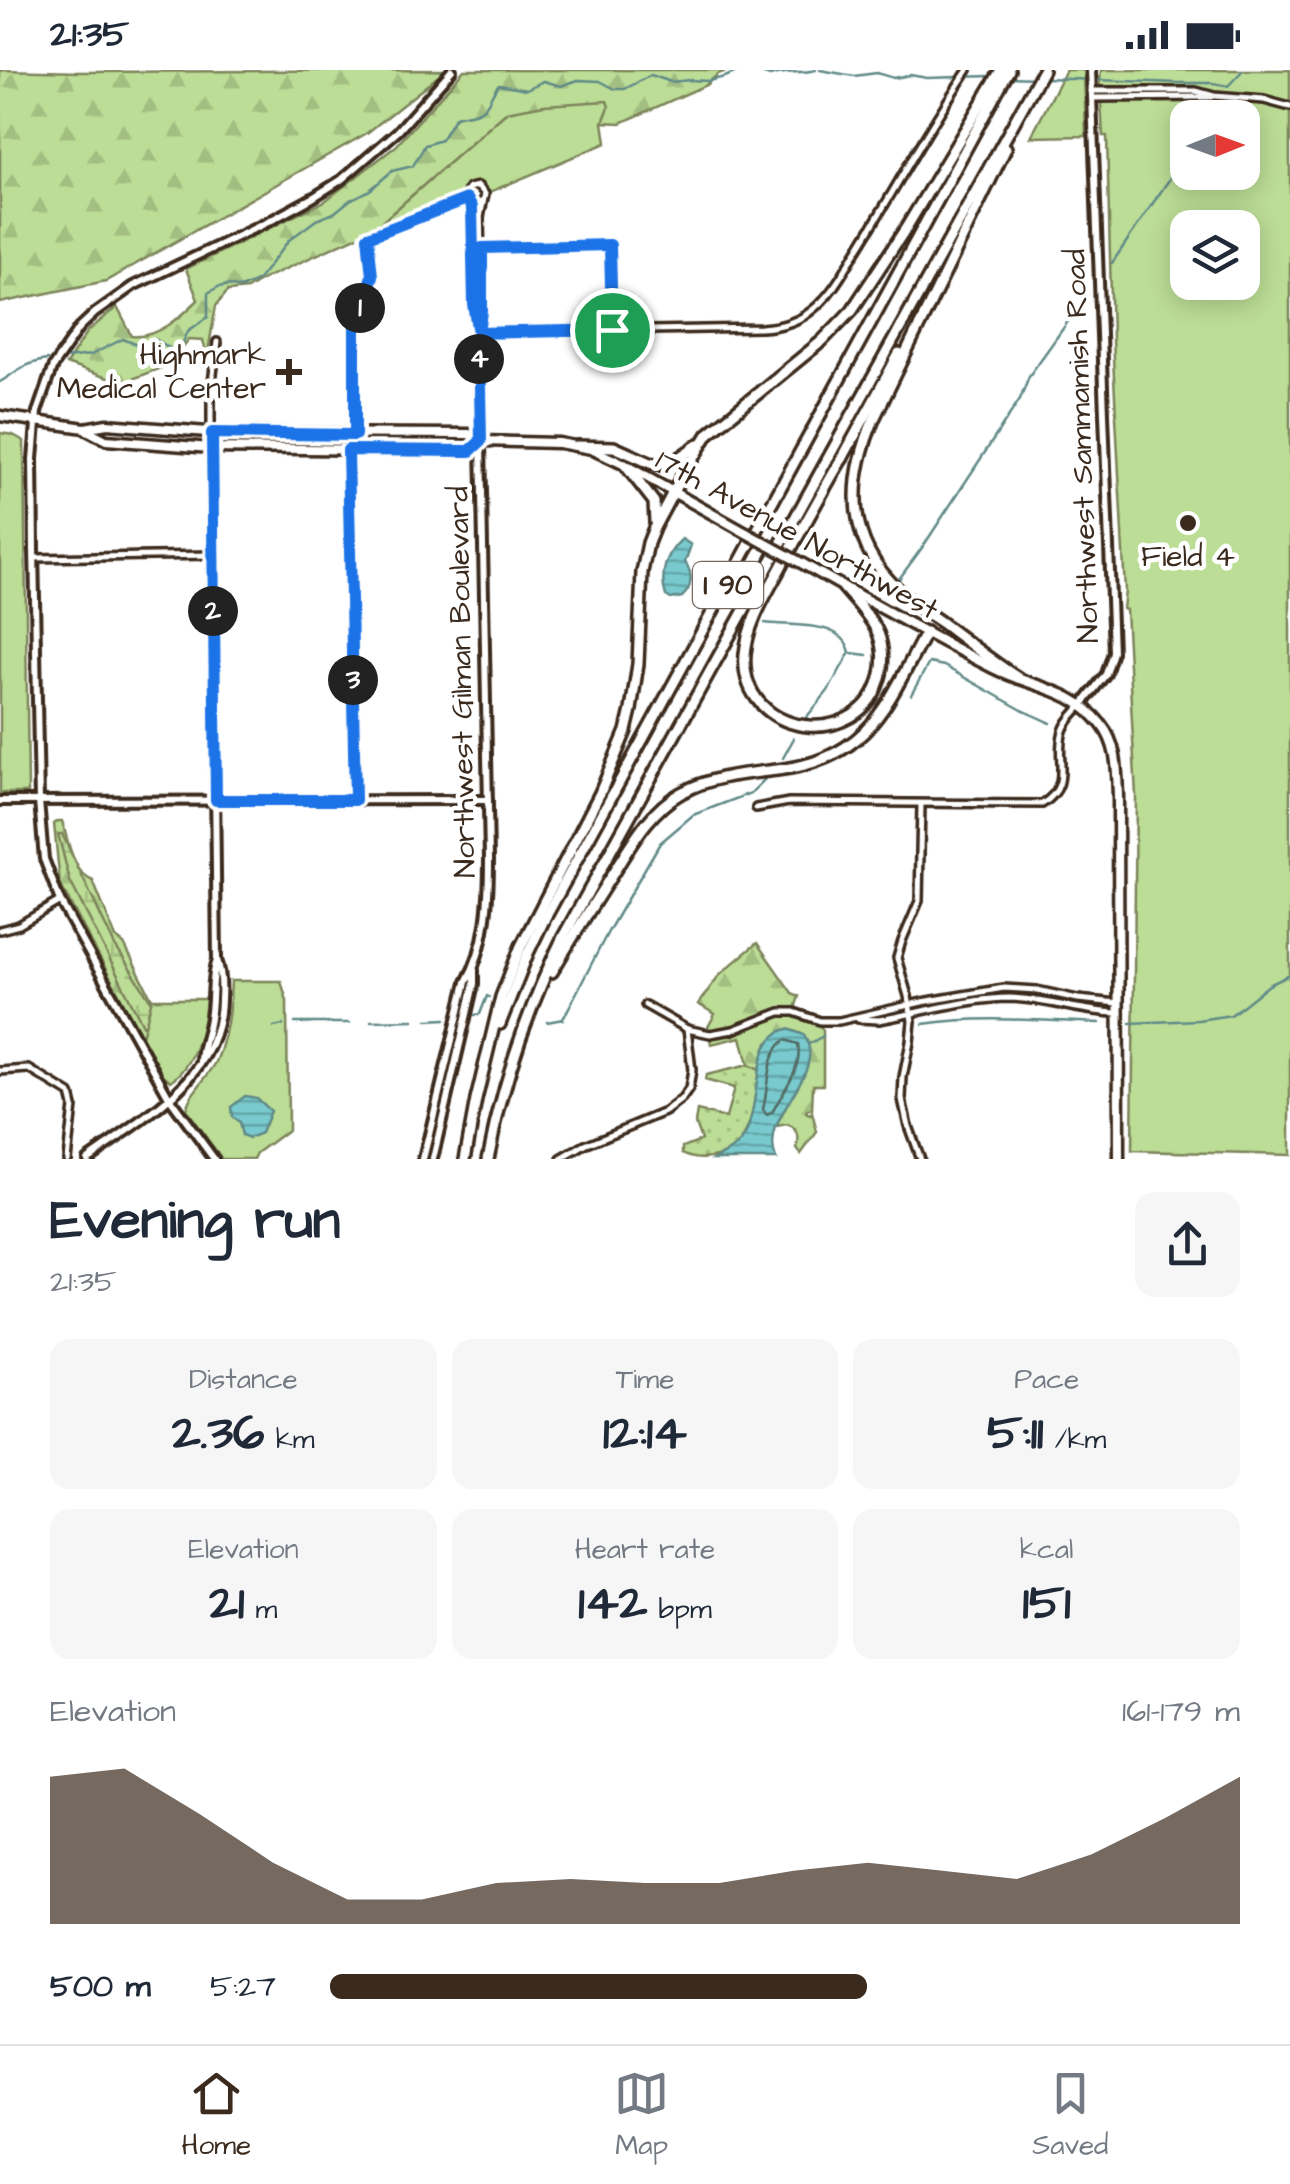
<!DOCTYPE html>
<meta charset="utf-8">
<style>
:root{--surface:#fff;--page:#f6f6f7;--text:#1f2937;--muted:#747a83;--line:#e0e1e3;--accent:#3b2a1e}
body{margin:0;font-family:"Architects Daughter",sans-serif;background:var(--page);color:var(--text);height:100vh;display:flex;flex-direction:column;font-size:38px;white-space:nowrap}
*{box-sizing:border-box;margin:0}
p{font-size:32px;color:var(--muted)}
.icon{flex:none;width:55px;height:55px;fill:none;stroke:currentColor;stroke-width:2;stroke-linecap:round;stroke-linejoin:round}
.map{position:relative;height:1089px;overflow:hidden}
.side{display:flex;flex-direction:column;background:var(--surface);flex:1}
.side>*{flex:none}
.needle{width:65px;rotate:89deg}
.fabs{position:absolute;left:1170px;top:30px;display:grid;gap:20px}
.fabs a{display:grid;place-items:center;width:90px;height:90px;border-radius:20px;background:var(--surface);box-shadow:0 5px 25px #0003;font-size:50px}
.pin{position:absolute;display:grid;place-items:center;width:85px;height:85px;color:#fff;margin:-42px;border:5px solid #fff;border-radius:50%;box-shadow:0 2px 10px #0007}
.km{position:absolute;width:50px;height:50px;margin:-25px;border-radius:50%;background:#222;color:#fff;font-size:28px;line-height:50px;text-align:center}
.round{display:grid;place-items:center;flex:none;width:105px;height:105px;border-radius:20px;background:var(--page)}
.head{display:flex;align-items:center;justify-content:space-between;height:170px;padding:0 50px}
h1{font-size:55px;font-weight:700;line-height:75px}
.figures{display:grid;grid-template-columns:repeat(3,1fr);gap:15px;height:170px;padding:10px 50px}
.figures div{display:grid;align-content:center;border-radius:20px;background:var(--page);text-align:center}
.figures b{font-size:50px;font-weight:700}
.figures small{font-size:28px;font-weight:400}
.figures p{font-size:28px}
.chart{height:280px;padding:20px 50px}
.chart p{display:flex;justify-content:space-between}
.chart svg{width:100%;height:180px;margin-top:10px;fill:var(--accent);opacity:.7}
ul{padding:0 50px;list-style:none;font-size:32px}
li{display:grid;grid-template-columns:160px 120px 1fr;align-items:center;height:75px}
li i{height:25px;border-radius:12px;background:var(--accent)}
.status{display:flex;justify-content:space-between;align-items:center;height:70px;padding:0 50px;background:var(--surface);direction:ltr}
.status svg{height:28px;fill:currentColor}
.menu{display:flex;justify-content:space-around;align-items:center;height:140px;border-top:2px solid var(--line);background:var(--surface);font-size:28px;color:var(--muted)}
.menu a{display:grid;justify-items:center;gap:5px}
.menu .current{color:var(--accent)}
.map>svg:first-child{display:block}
.grass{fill:url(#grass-dots);stroke:#7c845a;stroke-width:2.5}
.forest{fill:url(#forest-firs);stroke:#7c845a;stroke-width:2.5}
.wetland{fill:url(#wetland-marsh);stroke:#7c845a;stroke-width:2.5}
.green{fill:#bcdd96;stroke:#7c845a;stroke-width:2.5;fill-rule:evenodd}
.water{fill:url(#water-rules);stroke:#608a88;stroke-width:2.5}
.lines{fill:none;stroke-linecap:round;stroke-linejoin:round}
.shore{stroke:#536a64;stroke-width:2.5}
.stream{stroke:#608a88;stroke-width:2.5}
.minor-casing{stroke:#3b2a1e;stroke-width:12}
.tertiary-casing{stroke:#3b2a1e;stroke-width:14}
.secondary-casing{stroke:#3b2a1e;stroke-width:15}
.motorway-casing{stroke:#3b2a1e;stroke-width:16}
.minor{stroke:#fff;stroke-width:5}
.tertiary{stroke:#fff;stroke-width:6}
.secondary{stroke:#fff;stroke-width:8}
.motorway{stroke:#fff;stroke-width:9}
.secondary-bridge-casing{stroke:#3b2a1e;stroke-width:15;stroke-linecap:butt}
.secondary-bridge{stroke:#fff;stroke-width:8}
.route-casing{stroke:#fff;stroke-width:20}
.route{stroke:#1a73e8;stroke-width:12}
.poi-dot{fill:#3b2a1e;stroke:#fff;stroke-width:4}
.labels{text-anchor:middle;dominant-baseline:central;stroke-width:9;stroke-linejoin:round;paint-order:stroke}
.shield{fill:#fff;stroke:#766a62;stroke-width:2.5}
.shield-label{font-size:28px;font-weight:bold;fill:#3b2a1e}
.poi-label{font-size:30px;fill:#3b2a1e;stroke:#fff;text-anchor:end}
.street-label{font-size:30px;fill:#3b2a1e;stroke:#fff}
</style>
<div class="status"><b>21:35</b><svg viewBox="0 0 49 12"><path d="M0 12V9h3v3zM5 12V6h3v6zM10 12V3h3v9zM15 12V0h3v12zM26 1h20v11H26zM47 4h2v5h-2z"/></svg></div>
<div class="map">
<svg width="1290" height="1089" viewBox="0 0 1290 1089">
<defs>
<pattern id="grass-dots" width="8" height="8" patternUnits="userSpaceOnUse" patternTransform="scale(2.5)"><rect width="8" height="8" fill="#bcdd96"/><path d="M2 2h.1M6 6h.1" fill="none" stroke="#a2be81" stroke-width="1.8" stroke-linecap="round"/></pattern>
<pattern id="forest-firs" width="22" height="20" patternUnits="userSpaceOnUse" patternTransform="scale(2.5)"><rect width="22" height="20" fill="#bcdd96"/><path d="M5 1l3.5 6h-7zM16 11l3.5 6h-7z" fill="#a2be81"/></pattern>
<pattern id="wetland-marsh" width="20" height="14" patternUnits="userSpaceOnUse" patternTransform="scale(2.5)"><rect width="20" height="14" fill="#bcdd96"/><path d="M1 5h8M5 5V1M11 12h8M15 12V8" fill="none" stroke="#a2be81"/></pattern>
<pattern id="water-rules" width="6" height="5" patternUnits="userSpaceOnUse" patternTransform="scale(2.5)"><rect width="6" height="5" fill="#78cace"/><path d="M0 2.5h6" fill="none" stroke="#64a4a7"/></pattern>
</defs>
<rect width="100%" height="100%" fill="#fff"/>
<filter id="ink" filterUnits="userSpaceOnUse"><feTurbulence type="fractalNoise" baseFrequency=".01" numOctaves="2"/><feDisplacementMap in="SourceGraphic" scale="20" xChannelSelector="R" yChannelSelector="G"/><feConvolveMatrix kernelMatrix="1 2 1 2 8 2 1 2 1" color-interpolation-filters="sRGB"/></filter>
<g filter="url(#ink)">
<path class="grass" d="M748,995l11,5c-3,20 -6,55 -18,71 -5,7 -13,11 -20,14 -12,4 -27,4 -38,-2v-6l18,-7 -6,-17 2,-12 29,7 8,-30 -29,-8 1,-5z"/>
<g class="forest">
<polygon points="0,0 81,2 446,0 367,63 106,211 0,233"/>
<path d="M464,0h265l-11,4 -12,11 -85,38 -18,-1 6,-15 -102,5 -133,117 -109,49 -18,11 -19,2 -12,15 -9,51 -4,-17 -14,-1 -20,26 -48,18 -55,-19 22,-33 29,-24 15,29c25,3 49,-19 66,-36l-12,-31 139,-68 71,-55z"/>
<path d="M58,751h4c6,19 11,53 31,60l23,57 8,6 28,55 -10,38 -82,-153 -6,-60z"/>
<path d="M757,873l35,50 7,3 -5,16 20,7 9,11v55h-10l-1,25h-4l-2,3 4,2 2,-2 5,19 -16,22 -4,-5c3,-11 2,-20 -10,-24l-11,2 11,-22 17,-70 -16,-6 -21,14 -8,27 -11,-5 -7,-28 -30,7 -3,-17 7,-13 -17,-10 22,-30z"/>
</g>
<polygon class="wetland" points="58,764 62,764 115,876 153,934 158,985 70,811"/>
<g class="green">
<polygon points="1066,0 1084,0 1086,66 1031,67"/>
<path d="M1101,0h189v1085l-158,-4 4,-355 -10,-186 -3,-1 2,-18 -13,-252 -5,-203h-4l-2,-36 -3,-2zM1188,48h54v54h-54zM1188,158h54v54h-54z"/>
<polygon points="607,31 609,37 603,52 606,73 485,124 483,119 472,116 467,129 381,162 374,159 507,42 544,35"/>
<polygon points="0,363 13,365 24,371 28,723 0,723"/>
<path d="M231,911h50l6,20 1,129 -31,23 -3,6h-32l-36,-49c3,-17 22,-32 30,-48 11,-25 14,-53 15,-81z"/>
<path d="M152,929h54c-2,27 -10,66 -35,82l-8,-6 -21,-38z"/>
</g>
<g class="water">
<path d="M682,469l9,6 -6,17c8,12 8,25 -3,35l-11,2 -5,-3c-7,-21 0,-43 16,-57z"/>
<path d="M788,959l16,6c25,39 -46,81 -28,124h-62c9,-5 20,-9 27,-17 23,-29 5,-104 47,-113z"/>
<polygon points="245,1026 256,1028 270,1041 261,1063 249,1068 242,1065 239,1053 232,1047 231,1037"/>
</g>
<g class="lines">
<path class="shore" d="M785,970l13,4c5,24 -16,48 -26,69l-6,2 -3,-6c6,-21 2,-55 22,-69z"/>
<g class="stream">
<path d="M753,0l17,6c15,-6 30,-2 46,-6"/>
<polyline points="820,0 854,6 877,3 894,8 910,5 927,8 991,6"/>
<polyline points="1009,7 1036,8"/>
<polyline points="1044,8 1179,13 1212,13 1228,16 1243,0"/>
<polyline points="1210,48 1218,33"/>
<polyline points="1112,193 1188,82"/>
<path d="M66,288l25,-3 32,-16 22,9 10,-9 18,11 8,-3 7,-16 20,-14v-24l10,-6 11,-2 11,3 17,-7 32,-41 27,-20 18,-7 16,-13 20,-10 22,-19 21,-5 12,-21 16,-5 14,-23c10,-3 24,-2 31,-12 6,-7 6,-14 13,-21l28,5 17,-8 17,5 17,-6 22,1 15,8h10l26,-14 20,7 19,-2 18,1 17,-4 16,-7"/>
<path d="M0,312c20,-12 21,-18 47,-22"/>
<polyline points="899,509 924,475 1020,329 1029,306 1087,225"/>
<path d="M765,553c25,4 79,-4 85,30"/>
<polyline points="851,583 867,585"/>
<polyline points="911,625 929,593 944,596 1022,640 1051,653"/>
<polyline points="805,649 828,621 849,584"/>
<polyline points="783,688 794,668"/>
<polyline points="475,945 480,944 487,926 489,927"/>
<polyline points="427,950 446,949"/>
<polyline points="371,951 413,950"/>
<polyline points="547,952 563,949 609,860 660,773 693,745 751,723 765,709"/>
<polyline points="295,953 349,953"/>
<polyline points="1130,953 1198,950 1231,945 1269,915 1290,905"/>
<path d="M923,954c59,-9 117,-3 177,-1"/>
<polyline points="274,957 283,955"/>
<polyline points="809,974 823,966"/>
</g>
<defs>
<g id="minor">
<polyline points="1091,21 1196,21 1214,26 1264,30 1290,37"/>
<polyline points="1092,28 1211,27"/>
<polyline points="471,133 474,235 479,263 481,369"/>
<polyline points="481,178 610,175 612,260"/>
<polyline points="480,255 482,241 480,147 485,124 478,116 469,118 466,125 468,131 476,135 483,131"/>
<path d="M479,263l282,-5c19,-1 35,-5 50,-17 21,-16 33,-40 47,-62 37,-59 70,-122 110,-179"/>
<polyline points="211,363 211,321 217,272"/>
<polyline points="355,365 355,256 372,206 368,167 467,129"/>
<polyline points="349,380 355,730"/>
<polyline points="34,488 213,485"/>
<path d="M756,738l33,-6 253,2c32,-19 12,-45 21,-73 3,-10 12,-18 19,-26"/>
<polyline points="0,860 19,855 60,831"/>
<polyline points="645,935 687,959 710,964 733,960 780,942 794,942 820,951 839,951 922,932 1004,918 1037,920 1078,929 1117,933"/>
<path d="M858,949l21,1c39,-7 92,-22 131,-22 36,1 71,14 107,15"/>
<polyline points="0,1001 29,999 70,1024 73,1036 67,1089"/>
<polyline points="561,1089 585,1075 665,1042 682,1029 689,1019 692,1000 687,959"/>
<polyline points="920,1089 908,1056 902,1029 903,1007 910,972 912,951 908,926 897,888 902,871 919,831 921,734"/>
</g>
<g id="tertiary">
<polyline points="1082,635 1106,604 1113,582 1091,0"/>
<polyline points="0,731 488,730"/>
<path d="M201,990c1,-15 7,-27 9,-42 4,-19 0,-39 7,-58l-6,-527"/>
<path d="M87,1089c57,-41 133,-81 134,-160 1,-14 1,-26 -4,-39"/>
<polyline points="214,1089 170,1029 60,831 44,789 39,731 34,479 33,389 37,342 53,296 80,257 95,243 133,216 268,152 314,127 341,110 398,61 452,0"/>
<path d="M423,1089l43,-177c21,-36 23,-82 23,-123l-8,-418"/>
<polyline points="433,1089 474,914 474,900"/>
</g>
<g id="secondary">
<polyline points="0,346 85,358 107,354 220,363 469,364 481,371 559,373 591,379 625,395 739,459"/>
<polyline points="87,360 106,370 211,378 470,381 481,371"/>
<path d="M796,490c65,37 130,74 197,108 39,20 78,19 108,56 17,21 16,47 17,73l1,362"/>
</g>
<g id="motorway">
<path d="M1006,78l-132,271c-26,61 -29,122 25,171 13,13 28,23 43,33 25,19 50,38 76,55"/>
<polyline points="577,376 614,377 650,393 659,395 674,391 699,374"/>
<path d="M843,387c-21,35 -40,71 -60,106 -15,29 -35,58 -38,91 -7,84 118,100 136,20 3,-14 2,-32 -5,-45 -8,-15 -22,-29 -33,-42"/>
<polyline points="842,389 899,284"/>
<polyline points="625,395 654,432 655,452"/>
<path d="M552,902c18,-31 37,-61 56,-91 21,-32 39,-69 73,-88 30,-17 63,-19 96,-23 92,-10 110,-66 149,-138"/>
<polyline points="500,954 528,883 544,850 1009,0"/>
<polyline points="465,1089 476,1030 501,927 521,876 600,723 626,661 631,640 638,594 642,502 648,473 654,458 679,411 708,364 822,271 852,240 906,158 1001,0"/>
<path d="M488,1089c15,-78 40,-151 75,-222l480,-867"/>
</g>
</defs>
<use href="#minor" class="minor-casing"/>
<use href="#tertiary" class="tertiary-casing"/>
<use href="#secondary" class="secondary-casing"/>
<use href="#motorway" class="motorway-casing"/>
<use href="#minor" class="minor"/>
<use href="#tertiary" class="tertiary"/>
<use href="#secondary" class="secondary"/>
<use href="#motorway" class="motorway"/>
<defs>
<polyline id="secondary-bridge" points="739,459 796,490"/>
</defs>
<use href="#secondary-bridge" class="secondary-bridge-casing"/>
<use href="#secondary-bridge" class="secondary-bridge"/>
</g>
</g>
<g class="lines" filter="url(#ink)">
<defs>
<polyline id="route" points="612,260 479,263 474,235 472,137 467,129 368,167 372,206 355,256 355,365 212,363 216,730 355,730 348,380 470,381 481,371 479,263 482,242 482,178 610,175 612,260"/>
</defs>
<use href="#route" class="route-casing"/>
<use href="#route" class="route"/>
</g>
<g class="poi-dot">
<path d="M284 287h10v10h10v10h-10v10h-10v-10h-10v-10h10z"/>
<circle cx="1188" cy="453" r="10"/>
</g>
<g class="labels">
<rect class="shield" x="693" y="492" width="70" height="46" rx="8"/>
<g class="shield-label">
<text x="728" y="515">I 90</text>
</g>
<g class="poi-label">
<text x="266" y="285">Highmark<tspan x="266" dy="34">Medical Center</tspan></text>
<text x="1188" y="487" text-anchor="middle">Field 4</text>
</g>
<g class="street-label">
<text transform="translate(1082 376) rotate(-92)">Northwest Sammamish Road</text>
<text transform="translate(797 465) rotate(29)">17th Avenue Northwest</text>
<text transform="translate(462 612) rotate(-91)">Northwest Gilman Boulevard</text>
</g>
</g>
</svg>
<div class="fabs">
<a><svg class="needle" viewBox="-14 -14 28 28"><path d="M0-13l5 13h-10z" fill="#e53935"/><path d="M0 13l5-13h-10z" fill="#747a83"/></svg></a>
<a><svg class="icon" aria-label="layers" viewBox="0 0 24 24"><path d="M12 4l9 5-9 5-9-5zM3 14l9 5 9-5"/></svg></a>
</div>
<div class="pin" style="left:612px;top:260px;background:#1e9e55"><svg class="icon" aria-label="arrive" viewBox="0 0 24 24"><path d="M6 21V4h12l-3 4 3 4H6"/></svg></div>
<b class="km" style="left:360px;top:238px">1</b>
<b class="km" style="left:213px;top:541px">2</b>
<b class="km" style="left:353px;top:610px">3</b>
<b class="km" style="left:479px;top:289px">4</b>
</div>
<section class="side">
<div class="head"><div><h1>Evening run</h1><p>21:35</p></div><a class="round"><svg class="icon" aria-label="share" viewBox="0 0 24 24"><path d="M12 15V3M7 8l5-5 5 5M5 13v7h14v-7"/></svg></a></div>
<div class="figures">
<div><p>Distance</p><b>2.36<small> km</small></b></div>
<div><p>Time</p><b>12:14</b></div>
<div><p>Pace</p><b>5:11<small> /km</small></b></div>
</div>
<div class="figures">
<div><p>Elevation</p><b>21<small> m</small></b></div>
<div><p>Heart rate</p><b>142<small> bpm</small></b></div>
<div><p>kcal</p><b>151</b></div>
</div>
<div class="chart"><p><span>Elevation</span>161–179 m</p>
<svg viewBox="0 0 160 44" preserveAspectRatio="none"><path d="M0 44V8L10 6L20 17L30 29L40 38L50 38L60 34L70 33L80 34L90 34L100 31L110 29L120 31L130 33L140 27L150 18L160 8V44z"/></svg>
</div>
<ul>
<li><b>500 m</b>5:27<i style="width:59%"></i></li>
</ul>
</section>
<nav class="menu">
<a class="current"><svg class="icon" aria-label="home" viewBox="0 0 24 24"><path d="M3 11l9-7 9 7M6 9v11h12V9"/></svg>Home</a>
<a><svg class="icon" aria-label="map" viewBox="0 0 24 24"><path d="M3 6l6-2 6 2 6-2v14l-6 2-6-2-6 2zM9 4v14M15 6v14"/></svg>Map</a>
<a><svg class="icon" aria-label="saved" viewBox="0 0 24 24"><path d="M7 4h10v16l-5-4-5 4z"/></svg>Saved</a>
</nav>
